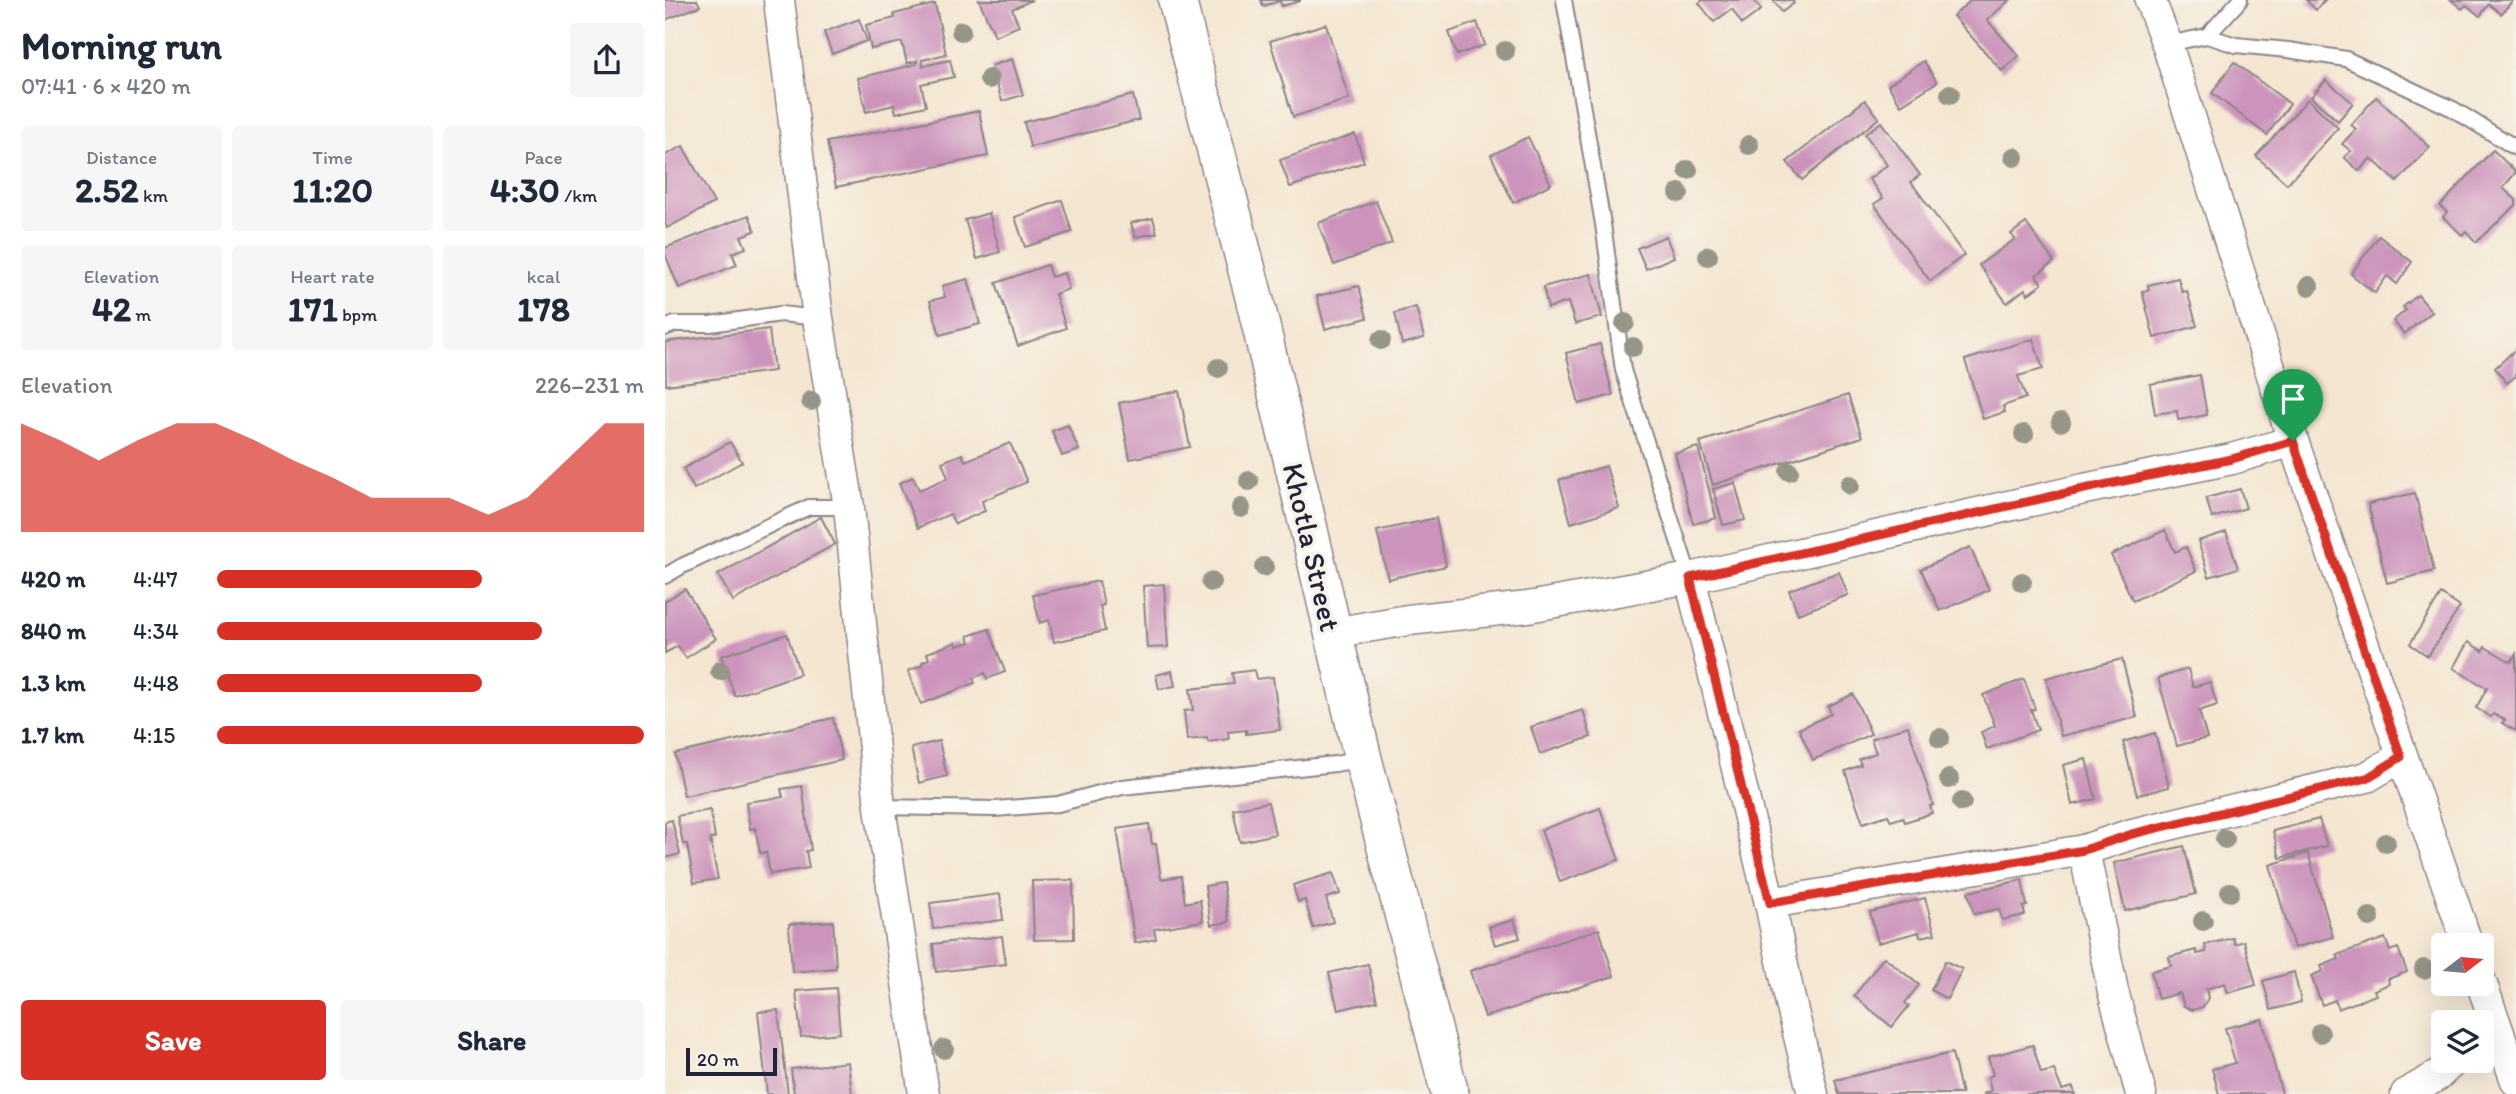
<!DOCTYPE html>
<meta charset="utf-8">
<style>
:root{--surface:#fff;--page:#f6f6f7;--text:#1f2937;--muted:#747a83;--accent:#d93025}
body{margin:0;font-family:Itim,sans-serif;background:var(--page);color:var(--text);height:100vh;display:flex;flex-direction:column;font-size:26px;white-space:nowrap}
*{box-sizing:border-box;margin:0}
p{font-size:23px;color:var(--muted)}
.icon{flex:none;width:38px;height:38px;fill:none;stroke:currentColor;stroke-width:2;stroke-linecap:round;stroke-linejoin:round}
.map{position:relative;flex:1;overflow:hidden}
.details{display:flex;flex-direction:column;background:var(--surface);width:665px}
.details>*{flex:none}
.needle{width:46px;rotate:74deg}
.buttons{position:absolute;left:1766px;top:933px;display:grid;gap:14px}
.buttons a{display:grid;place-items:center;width:63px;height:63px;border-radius:7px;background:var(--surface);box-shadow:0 7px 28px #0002;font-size:35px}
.scale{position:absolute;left:21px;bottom:18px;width:91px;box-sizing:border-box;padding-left:7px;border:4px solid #22223b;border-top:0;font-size:19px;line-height:24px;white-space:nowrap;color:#22223b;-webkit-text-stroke:5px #f7f3e8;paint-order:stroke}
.pin{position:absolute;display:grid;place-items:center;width:60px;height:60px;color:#fff;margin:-72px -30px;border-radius:50% 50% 50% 0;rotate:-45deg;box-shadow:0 0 7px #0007}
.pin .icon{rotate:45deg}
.round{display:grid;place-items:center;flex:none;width:74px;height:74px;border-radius:7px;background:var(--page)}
.overview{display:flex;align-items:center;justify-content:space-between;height:119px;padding:0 21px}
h1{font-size:38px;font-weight:800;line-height:52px}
.metrics{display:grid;grid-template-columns:repeat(3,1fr);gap:10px;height:119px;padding:7px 21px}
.metrics div{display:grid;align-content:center;border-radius:7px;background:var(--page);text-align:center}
.metrics b{font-size:35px;font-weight:800}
.metrics small{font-size:19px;font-weight:400}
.metrics p{font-size:19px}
.chart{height:196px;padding:14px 21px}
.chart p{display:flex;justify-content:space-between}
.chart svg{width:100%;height:126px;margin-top:7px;fill:var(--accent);opacity:.7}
.primary-button{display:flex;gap:14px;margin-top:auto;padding:14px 21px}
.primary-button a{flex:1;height:80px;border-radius:7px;background:var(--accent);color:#fff;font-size:28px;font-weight:800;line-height:80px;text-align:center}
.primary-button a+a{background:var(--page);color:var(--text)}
ul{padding:0 21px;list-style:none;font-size:23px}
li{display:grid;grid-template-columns:112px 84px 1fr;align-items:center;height:52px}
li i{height:18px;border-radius:9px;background:var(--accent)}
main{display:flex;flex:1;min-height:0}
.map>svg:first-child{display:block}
.building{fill:#cc94bc}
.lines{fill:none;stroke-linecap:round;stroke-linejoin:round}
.service-casing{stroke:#8b8486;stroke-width:18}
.minor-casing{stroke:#8b8486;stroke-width:33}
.tertiary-casing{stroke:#8b8486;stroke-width:40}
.service{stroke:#fff;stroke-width:14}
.minor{stroke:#fff;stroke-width:30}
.tertiary{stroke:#fff;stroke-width:37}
.tree{fill:#969688}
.route-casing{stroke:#fff;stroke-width:14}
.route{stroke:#d93025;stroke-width:9}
.labels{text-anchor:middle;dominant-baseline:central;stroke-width:7;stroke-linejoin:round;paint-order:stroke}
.street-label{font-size:30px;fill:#22223b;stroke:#f7f3e8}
</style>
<main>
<section class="details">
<div class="overview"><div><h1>Morning run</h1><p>07:41 · 6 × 420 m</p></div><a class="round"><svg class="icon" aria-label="share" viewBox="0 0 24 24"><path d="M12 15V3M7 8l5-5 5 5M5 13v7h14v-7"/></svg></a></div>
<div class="metrics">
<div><p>Distance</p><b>2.52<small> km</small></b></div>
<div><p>Time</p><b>11:20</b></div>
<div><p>Pace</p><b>4:30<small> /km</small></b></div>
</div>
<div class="metrics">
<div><p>Elevation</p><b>42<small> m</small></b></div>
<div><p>Heart rate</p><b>171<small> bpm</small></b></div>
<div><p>kcal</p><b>178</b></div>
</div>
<div class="chart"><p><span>Elevation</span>226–231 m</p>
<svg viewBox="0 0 160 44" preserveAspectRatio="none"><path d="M0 44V6L10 12L20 19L30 12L40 6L50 6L60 12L70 19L80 25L90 32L100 32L110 32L120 38L130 32L140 19L150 6L160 6V44z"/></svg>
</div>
<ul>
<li><b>420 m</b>4:47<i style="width:62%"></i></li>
<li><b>840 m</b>4:34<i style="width:76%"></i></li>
<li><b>1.3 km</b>4:48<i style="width:62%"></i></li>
<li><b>1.7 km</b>4:15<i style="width:100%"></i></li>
</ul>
<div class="primary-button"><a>Save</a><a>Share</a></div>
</section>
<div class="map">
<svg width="1851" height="1094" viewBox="0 0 1851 1094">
<rect width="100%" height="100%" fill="#f7f3e8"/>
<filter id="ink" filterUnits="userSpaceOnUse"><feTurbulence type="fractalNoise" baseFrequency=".0143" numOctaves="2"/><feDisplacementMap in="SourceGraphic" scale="14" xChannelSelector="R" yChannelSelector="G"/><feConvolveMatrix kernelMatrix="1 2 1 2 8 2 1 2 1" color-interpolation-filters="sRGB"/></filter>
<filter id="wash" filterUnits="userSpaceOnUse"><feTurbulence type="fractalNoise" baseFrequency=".00686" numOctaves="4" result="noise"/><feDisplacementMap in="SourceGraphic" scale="28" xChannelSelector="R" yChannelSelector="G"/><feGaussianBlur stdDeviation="1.57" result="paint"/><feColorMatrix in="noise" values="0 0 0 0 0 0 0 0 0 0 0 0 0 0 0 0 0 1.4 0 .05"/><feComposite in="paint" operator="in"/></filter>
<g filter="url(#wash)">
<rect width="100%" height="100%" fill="#f4e6d1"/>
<g id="blocks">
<g class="building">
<polygon points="0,0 32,0 35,6 0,20"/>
<polygon points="314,0 367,0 347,9 354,26 330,36"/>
<polygon points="596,0 635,0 635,1 617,6 615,1 598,6"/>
<polygon points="1038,0 1089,0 1096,10 1077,24 1067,9 1049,22 1034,3"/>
<polygon points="1108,0 1127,0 1129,3 1117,12"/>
<polygon points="1306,0 1345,0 1322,20 1354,56 1337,71 1288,16"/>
<polygon points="1641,0 1660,0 1651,10"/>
<polygon points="1786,0 1848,0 1836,14 1824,4 1815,16 1801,5 1797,9"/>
<polygon points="270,4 281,54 257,60 258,66 285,60 289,77 256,84 261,106 231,113 229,105 201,112 193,78 252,64 252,61 242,63 237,42 206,49 201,25 230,18 229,14"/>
<polygon points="194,19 202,41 167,54 159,32"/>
<polygon points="812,22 820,45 792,55 784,32"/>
<polygon points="661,24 684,99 628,117 605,41"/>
<polygon points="347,59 358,95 337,101 326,66"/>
<polygon points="1259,61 1272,82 1236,105 1223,85"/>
<polygon points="1569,62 1625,104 1602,135 1547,93"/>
<polygon points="1661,80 1688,103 1673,121 1646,97"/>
<polygon points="468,95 474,120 365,147 359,122"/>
<polygon points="1711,97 1765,147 1732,182 1706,158 1694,171 1679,157 1686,151 1677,144 1691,129 1686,125"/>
<polygon points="1643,99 1673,128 1622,184 1591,156"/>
<polygon points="1200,100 1214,118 1137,180 1122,162"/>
<polygon points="314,111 323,156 171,187 162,142"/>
<polygon points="1216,122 1255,175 1246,182 1299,255 1265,281 1209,204 1218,198 1204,179 1222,165 1200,134"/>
<polygon points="690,134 699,162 625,187 615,160"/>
<polygon points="863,137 886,184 848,203 826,155"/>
<polygon points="18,146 49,203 2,228 0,224 0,155"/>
<polygon points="1828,150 1851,172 1838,188 1851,200 1851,205 1811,242 1801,231 1797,235 1778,217 1782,212 1775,206"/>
<polygon points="397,200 407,232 360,247 350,217"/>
<polygon points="711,201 727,243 669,265 653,223"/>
<polygon points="324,213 335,252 312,259 300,220"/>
<polygon points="84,215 90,231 76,236 81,248 67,253 72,265 14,288 0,254 0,248"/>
<polygon points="488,218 492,233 470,237 466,223"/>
<polygon points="1361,223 1389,262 1371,275 1377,284 1363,294 1360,289 1342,303 1314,265 1350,239 1346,234"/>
<polygon points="1001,236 1009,257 981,269 972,248"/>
<polygon points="1714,236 1747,262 1732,284 1722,276 1710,293 1686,274"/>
<polygon points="382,265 386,277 399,273 404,289 390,294 401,328 353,346 331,283"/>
<polygon points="926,274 937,317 910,324 903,302 883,308 878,287"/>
<polygon points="1513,278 1517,292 1522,291 1532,326 1489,338 1477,291 1484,290 1483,285"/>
<polygon points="303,279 315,324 275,335 265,301 280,297 277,286"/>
<polygon points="694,286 702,318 660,329 652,296"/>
<polygon points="1753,295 1767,312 1739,334 1728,321 1741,310 1738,307"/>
<polygon points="751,307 759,338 737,344 730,313"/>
<polygon points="104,329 109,371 1,385 0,342"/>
<polygon points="1368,339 1378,369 1353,376 1361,398 1338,406 1340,412 1318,419 1300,360"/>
<polygon points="935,344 948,395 914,404 901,353"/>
<polygon points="1851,349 1851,376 1842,383 1830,368"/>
<polygon points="1535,375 1542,415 1513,420 1512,411 1490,414 1485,384"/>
<polygon points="514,391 525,447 465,459 454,403"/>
<polygon points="1183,395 1197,437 1048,485 1035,442"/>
<polygon points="403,425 414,450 397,456 387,431"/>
<polygon points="65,442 77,462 29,489 18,469"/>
<polygon points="345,443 362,482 317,501 320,511 290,524 285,514 253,528 234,483 248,477 254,490 283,478 277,462 297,454 300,461"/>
<polygon points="1033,447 1051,518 1028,524 1010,453"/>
<polygon points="941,466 954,508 906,523 894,480"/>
<polygon points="1070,483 1080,520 1058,525 1048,489"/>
<polygon points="1575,489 1581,508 1547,518 1541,498"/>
<polygon points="1750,493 1769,571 1722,583 1703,504"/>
<polygon points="156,517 170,544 68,601 53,575"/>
<polygon points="771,518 781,566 723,579 712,531"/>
<polygon points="1500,530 1510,552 1521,547 1531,571 1468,601 1446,555"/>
<polygon points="1561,532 1573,568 1544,577 1533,541"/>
<polygon points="1305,547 1324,590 1275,611 1256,569"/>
<polygon points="1174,572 1183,595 1133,614 1124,590"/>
<polygon points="434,581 439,605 435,606 440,631 389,642 384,620 375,623 368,595"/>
<polygon points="499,584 503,647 482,648 478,586"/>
<polygon points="20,589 51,639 21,658 13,646 0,653 0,601"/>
<polygon points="1776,594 1795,607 1763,656 1745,644"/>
<polygon points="324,629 340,672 322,679 320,673 308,678 310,683 256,704 243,671 258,665 257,662 264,659 262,653 291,642 292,646 305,642 303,636"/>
<polygon points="122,634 135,674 70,696 56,656"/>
<polygon points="1803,642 1818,651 1820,647 1846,662 1851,654 1851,731 1837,723 1840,720 1828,714 1826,717 1811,708 1822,688 1788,668"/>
<polygon points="1457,659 1472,717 1396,736 1381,678"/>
<polygon points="1523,669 1528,687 1545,682 1552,705 1534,711 1542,738 1512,746 1493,678"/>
<polygon points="589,670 591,679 608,677 615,730 581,734 581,730 563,732 564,739 543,742 542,738 522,740 519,711 528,710 525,689 569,684 567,673"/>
<polygon points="507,671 510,686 494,689 491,675"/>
<polygon points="1359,679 1370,709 1366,710 1373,730 1322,749 1316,732 1330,726 1318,695"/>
<polygon points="1188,694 1206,734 1148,760 1134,729 1166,714 1163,706"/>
<polygon points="918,710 926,737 875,754 866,727"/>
<polygon points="168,718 177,760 19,796 10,754"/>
<polygon points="1243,726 1268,805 1265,806 1267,813 1240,822 1238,817 1226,821 1223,815 1198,823 1180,771 1196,765 1194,759 1211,753 1206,739"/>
<polygon points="1490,733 1504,787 1472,795 1458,742"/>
<polygon points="274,741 282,776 254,783 246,748"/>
<polygon points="1421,759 1431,799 1407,805 1398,765"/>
<polygon points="137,786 146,850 141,851 144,868 105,874 101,852 95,853 90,828 85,829 81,802 118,797 116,789"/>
<polygon points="603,802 610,834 575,842 568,809"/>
<polygon points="935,808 954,860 895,882 876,830"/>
<polygon points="45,810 50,838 45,839 53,879 29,883 22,844 18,844 12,816"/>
<polygon points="1654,819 1662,846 1615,858 1608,831"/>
<polygon points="7,820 15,854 0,858 0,822"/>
<polygon points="484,824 487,844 491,844 496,879 516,876 520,903 535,900 538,921 489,929 491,939 470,943 452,829"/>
<polygon points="1519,846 1531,894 1460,911 1449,863"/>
<polygon points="1643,853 1668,937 1629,948 1605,865"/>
<polygon points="668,873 675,894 661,898 668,922 648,928 640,900 633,902 628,885"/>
<polygon points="408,880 409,939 369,940 367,881"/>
<polygon points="1357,880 1362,906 1358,907 1360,915 1337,920 1334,909 1309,914 1303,892"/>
<polygon points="558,883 564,922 546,925 540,886"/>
<polygon points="335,894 338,920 268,929 265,903"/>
<polygon points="1260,898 1270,934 1255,937 1254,932 1213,943 1205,912"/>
<polygon points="849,920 855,938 830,945 824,927"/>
<polygon points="168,921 171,968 127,972 124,924"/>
<polygon points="934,929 949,976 820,1017 805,971"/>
<polygon points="337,936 341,964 271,972 268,944"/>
<polygon points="1568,938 1570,944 1579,941 1591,985 1563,993 1560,983 1541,989 1543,998 1538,1007 1527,1010 1519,1006 1515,993 1493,999 1486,971 1506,966 1504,957 1531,950 1532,954 1541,952 1540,945"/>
<polygon points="1720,938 1725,951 1733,948 1742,972 1723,979 1724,984 1709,990 1711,995 1673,1009 1670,1000 1657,1005 1646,976 1658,971 1656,966 1674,959 1672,955"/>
<polygon points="1219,957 1254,985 1240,1003 1244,1006 1227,1027 1189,996"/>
<polygon points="1280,961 1297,969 1282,999 1266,990"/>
<polygon points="703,964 712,1001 673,1010 664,973"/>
<polygon points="1629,972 1636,1002 1606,1010 1598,981"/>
<polygon points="171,988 175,1033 136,1037 131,991"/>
<polygon points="113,1010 123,1094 102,1094 93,1012"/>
<polygon points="1597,1019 1617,1094 1554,1094 1547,1069 1570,1063 1560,1028"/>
<polygon points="1368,1045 1376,1073 1389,1070 1397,1090 1408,1087 1410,1094 1318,1094 1326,1091 1323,1077 1328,1075 1323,1057"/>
<polygon points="1287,1053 1297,1094 1174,1094 1170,1080"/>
<polygon points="183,1062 187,1094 129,1094 126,1069"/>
</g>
</g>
</g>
<g filter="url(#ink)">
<use href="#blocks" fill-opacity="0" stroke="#8b8486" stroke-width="2"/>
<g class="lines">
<defs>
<g id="service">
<polyline points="899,0 938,224 958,370 1025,578"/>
<polyline points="1542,36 1575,0"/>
<polyline points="1502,44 1542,36 1571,45 1623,50 1681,59 1788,109 1851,148"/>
<polyline points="0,328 10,324 45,324 116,314 153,318"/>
<polyline points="0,576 17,566 144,507 184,507"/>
<polyline points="215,807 330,809 393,804 457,787 670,764 698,759"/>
</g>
<g id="minor">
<polyline points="114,0 153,318 184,507 215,807 259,1094"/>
<polyline points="1485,0 1502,44 1628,441 1803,945"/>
<polyline points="1025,578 1105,903 1124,995 1148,1094"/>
<polyline points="667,633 743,620 863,607 1025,578 1419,489 1567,459 1628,441"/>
<polyline points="1419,850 1448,991 1476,1094"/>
<polyline points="1105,903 1419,850 1467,834 1702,777 1736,757"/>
<polyline points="1816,982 1851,1081"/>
<polyline points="1741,1094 1772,1076 1789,1060"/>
</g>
<polyline id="tertiary" points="512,0 590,301 698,759 785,1094"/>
</defs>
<use href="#service" class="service-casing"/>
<use href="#minor" class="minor-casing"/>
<use href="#tertiary" class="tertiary-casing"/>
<use href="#service" class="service"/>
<use href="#minor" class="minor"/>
<use href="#tertiary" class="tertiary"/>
</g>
<g class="tree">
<circle cx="296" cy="31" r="10"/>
<circle cx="840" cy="51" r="10"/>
<circle cx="324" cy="79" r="10"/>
<circle cx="1285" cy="94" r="10"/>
<circle cx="1084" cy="145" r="10"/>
<circle cx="1349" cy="157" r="10"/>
<circle cx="1023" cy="170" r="10"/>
<circle cx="1014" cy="193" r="10"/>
<circle cx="1043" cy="256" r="10"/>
<circle cx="1644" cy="286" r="10"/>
<circle cx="960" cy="323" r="10"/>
<circle cx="716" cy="340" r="10"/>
<circle cx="968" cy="347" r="10"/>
<circle cx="553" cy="368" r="10"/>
<circle cx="146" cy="401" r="10"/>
<circle cx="1396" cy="422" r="10"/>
<circle cx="1359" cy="434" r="10"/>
<circle cx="1124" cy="471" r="10"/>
<circle cx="584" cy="481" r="10"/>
<circle cx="1185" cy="485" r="10"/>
<circle cx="576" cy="508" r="10"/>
<circle cx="599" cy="567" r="10"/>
<circle cx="546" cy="582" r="10"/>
<circle cx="1357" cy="582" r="10"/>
<circle cx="55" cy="671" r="10"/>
<circle cx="1275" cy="738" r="10"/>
<circle cx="1284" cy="779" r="10"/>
<circle cx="1297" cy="802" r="10"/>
<circle cx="1560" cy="839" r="10"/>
<circle cx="1721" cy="843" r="10"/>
<circle cx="1565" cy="892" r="10"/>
<circle cx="1705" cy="917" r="10"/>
<circle cx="1538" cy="921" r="10"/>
<circle cx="1759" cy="969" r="10"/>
<circle cx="1655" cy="1033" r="10"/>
<circle cx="279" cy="1049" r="10"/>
</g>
</g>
<g class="lines" filter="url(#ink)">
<defs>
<polygon id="route" points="1628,441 1736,757 1702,778 1467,834 1419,850 1105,903 1025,578 1419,489 1567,459"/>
</defs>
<use href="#route" class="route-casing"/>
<use href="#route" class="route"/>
</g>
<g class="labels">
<g class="street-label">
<text transform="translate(647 547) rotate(77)">Khotla Street</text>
</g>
</g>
</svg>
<div class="buttons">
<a><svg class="needle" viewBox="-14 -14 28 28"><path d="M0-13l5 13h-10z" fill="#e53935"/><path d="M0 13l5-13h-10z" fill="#747a83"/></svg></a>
<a><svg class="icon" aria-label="layers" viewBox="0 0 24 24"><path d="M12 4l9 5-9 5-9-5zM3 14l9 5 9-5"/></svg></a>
</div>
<div class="scale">20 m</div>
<div class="pin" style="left:1628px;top:441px;background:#1e9e55"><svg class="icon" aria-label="arrive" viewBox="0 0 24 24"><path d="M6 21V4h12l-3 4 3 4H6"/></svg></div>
</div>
</main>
